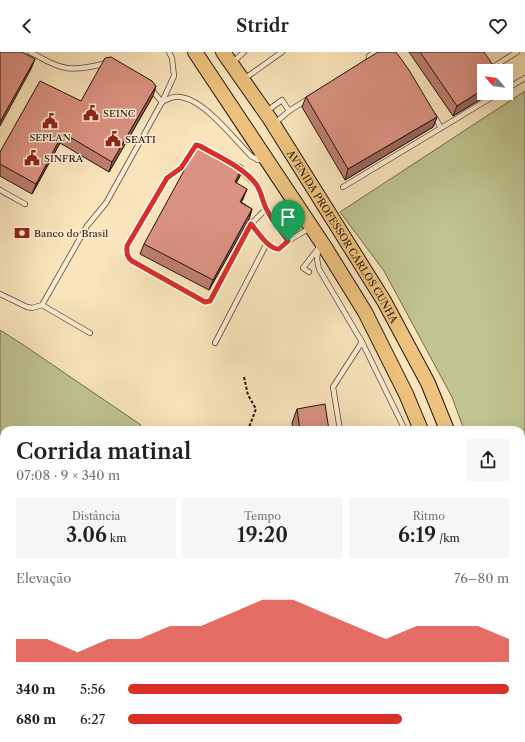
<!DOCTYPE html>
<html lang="pt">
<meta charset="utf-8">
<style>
:root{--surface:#fff;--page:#f6f6f6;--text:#202124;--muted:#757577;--accent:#d93025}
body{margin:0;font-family:"Libre Caslon Text",serif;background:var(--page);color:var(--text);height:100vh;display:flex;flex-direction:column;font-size:15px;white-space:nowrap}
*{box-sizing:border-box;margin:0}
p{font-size:13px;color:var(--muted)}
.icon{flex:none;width:22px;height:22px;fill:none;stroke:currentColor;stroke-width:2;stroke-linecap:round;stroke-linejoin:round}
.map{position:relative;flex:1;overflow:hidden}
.sheet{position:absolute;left:0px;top:374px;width:525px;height:316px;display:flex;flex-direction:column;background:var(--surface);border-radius:12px 12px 0 0;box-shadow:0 4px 16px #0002}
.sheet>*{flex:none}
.needle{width:26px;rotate:298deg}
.buttons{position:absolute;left:477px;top:12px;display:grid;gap:8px}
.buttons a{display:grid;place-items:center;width:36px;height:36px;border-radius:0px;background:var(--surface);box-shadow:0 4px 16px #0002;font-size:20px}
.pin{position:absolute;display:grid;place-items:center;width:34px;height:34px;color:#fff;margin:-41px -17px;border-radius:50% 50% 50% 0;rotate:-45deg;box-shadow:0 0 4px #0007}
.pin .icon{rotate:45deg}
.round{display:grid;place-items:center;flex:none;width:42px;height:42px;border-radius:0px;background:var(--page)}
.head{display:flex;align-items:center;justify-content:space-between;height:68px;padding:0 16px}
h1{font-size:22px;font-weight:600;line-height:30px}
.metrics{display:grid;grid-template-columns:repeat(3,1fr);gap:6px;height:68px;padding:4px 16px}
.metrics div{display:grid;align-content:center;border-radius:0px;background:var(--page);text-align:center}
.metrics b{font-size:20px;font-weight:600}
.metrics small{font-size:11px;font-weight:400}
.metrics p{font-size:11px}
.chart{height:112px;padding:8px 16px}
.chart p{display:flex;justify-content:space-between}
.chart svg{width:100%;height:72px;margin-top:4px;fill:var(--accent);opacity:.7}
ul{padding:0 16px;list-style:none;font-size:13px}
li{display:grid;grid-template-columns:64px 48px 1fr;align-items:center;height:30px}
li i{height:10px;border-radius:5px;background:var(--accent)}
header{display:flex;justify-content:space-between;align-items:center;height:52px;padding:0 16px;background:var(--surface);font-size:18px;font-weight:600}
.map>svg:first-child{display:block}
.green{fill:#bfc490;stroke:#726b4e}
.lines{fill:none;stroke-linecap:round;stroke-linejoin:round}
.lane-casing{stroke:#594638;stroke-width:6}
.primary-casing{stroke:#24120c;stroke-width:16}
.path{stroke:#24120c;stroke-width:2;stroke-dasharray:3 2;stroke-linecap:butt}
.lane{stroke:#fbedd3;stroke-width:4.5}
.primary{stroke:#ecc27e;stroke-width:14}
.wall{fill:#bc7e70;stroke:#24120c}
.shaded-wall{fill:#99665b;stroke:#24120c}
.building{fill:#db9282;stroke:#24120c}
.route-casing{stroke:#fff;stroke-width:8}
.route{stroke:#d93025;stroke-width:5}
.labels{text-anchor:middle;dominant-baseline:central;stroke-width:3;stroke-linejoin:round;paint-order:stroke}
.poi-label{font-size:10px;fill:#24120c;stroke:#fbedd3;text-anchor:start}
.street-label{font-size:10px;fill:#24120c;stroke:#fbedd3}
</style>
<header><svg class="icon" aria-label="back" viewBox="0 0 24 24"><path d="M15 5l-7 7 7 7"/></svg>Stridr<svg class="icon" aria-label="heart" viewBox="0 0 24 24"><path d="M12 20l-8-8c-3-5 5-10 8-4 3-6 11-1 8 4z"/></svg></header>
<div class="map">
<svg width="525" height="690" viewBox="0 0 525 690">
<rect width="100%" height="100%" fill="#f9e4bb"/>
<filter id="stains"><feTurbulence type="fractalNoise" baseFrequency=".005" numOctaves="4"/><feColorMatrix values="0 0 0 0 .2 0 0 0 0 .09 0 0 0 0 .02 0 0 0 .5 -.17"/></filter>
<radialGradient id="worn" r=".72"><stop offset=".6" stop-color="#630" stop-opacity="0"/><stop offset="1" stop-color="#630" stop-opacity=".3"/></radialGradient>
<g class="green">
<polygon points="525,39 525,623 521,602 521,378 464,378 452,345 384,219 340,160"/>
<polygon points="0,278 22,292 141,373 138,378 4,378 4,686 152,686 155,690 0,690"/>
<polygon points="389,686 466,686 470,690 382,690"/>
</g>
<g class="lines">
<defs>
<g id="lane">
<path d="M30,0c33,18 39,21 77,11"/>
<polyline points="367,10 369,7 369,4 375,0"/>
<polyline points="232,11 244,0"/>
<polyline points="490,17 517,0"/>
<polyline points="244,27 282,0"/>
<polyline points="150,36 162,50"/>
<polyline points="506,37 525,26"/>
<path d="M162,50c6,-3 11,-6 17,-5 24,1 55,42 72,59l7,4h5"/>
<polyline points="267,59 282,48 289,59 308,47"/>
<polyline points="434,64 441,76"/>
<polyline points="275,71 289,59"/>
<polyline points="204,96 196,93 181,116 167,126 127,195 128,206 205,250 210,249 251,172 266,157"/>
<polyline points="238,116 257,134 262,143 266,157 288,189"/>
<polyline points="343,135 499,41"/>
<polyline points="0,138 25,152"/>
<polyline points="251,172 267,191 277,197 288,189 310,176"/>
<polyline points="319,191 317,207 319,217 362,290 333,335 340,378"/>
<polyline points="309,220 303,216 317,198"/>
<polyline points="0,242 27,255 32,256 42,253 87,174 106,151 162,50 174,24 172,6 169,0"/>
<polyline points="42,253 90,281"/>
<polyline points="362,290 405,378"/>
<polyline points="215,291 267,191"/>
</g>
<g id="primary">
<polyline points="195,0 326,197 365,260 406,342 421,378"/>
<path id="s1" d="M223,0l47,67 114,182 44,82 19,47"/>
<polyline points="488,686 488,690"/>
<polyline points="513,686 513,690"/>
</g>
</defs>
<use href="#lane" class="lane-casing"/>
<use href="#primary" class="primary-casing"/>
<polyline class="path" points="244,325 248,343 256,357 248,378"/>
<use href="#lane" class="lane"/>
<use href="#primary" class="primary"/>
</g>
<g class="wall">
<polygon points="409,0 484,0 484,41 491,41 453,64"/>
<polygon points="153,44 109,120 60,91 32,142 0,124 0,100 81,49"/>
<polygon points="306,45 437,65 433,75 345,128 302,55"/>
<polygon points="240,124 236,131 243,147 241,150 252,157 249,167 209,238 140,202 144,192"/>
<polygon points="297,357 329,378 293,378 292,371"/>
<polygon points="322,686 370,686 367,690 321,690"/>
</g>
<g class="shaded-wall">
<polygon points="35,7 31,17 0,74 0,70"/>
<polygon points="156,34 153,44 109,120 112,110"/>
<polygon points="484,37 484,41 491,41 453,64 457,54"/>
<polygon points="437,65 433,75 345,128 348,117"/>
<polygon points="63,81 60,91 32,142 36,132"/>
<polygon points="243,114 240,124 231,140 235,130"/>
<polygon points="247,137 243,147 236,160 240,150"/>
<polygon points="252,157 249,167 209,238 213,228"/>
<polygon points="360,686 370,686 367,690 352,690"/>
</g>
<g class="building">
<polygon points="0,0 22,0 35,7 0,70"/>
<polygon points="378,0 396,0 409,18 437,65 348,117 306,45"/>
<polygon points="420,0 484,0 497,19 484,19 484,37 457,54"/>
<polygon points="111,5 152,29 156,34 112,110 63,81 36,132 0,112 0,100 40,29 81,49 105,6"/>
<polygon points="199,91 243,114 235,130 247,137 240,150 252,157 213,228 144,192"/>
<polygon points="325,352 329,378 300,378 297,357"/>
<polygon points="327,686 360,686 352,690 329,690"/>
</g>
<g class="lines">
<defs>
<path id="route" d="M196,93l4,1c19,11 43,21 56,38 6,8 6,18 11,26 5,11 14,21 21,31l-9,8c-11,0 -21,-17 -28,-25l-41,77 -5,1 -73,-41c-6,-5 -5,-8 -5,-15l40,-68 14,-10z"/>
</defs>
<use href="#route" class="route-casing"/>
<use href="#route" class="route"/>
</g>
<defs>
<symbol id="civic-bare" viewBox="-9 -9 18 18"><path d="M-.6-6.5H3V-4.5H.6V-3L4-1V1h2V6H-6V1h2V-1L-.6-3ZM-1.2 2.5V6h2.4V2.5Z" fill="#8f2418" stroke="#fbedd3" stroke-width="2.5" paint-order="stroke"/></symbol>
<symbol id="bank-bare" viewBox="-9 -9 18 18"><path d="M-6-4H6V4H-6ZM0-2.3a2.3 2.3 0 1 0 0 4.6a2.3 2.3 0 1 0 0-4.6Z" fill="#8f2418" stroke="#fbedd3" stroke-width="2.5" paint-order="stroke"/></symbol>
</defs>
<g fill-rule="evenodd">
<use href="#civic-bare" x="80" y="50" width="22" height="22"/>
<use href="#civic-bare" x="39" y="58" width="22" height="22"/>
<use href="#civic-bare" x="102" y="76" width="22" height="22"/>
<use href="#civic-bare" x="21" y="95" width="22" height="22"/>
<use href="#bank-bare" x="11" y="170" width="22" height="22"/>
</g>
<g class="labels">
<g class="poi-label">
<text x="103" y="61">SEINC</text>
<text x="50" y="85" text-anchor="middle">SEPLAN</text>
<text x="125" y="87">SEATI</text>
<text x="44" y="106">SINFRA</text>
<text x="34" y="181">Banco do Brasil</text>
</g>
<g class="street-label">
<text stroke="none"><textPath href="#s1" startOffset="220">AVENIDA PROFESSOR CARLOS CUNHA</textPath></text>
</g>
</g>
<rect width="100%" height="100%" filter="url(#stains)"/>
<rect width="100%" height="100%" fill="url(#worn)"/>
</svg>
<div class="buttons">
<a><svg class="needle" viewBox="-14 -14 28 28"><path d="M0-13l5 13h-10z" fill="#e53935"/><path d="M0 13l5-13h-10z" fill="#757577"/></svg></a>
</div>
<div class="pin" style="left:288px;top:189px;background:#1e9e55"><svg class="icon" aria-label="arrive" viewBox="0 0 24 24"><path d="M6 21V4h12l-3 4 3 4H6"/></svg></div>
<section class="sheet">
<div class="head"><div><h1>Corrida matinal</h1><p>07:08 · 9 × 340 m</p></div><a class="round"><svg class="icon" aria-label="share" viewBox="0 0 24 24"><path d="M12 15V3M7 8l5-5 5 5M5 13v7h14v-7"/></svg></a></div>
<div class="metrics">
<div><p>Distância</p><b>3.06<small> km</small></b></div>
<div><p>Tempo</p><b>19:20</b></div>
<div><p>Ritmo</p><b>6:19<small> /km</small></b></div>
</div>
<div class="chart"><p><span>Elevação</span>76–80 m</p>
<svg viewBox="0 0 160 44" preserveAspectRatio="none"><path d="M0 44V30L10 30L20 38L30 30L40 30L50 22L60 22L70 14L80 6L90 6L100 14L110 22L120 30L130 22L140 22L150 22L160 30V44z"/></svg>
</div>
<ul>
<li><b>340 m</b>5:56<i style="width:100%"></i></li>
<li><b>680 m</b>6:27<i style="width:72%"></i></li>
</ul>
</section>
</div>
